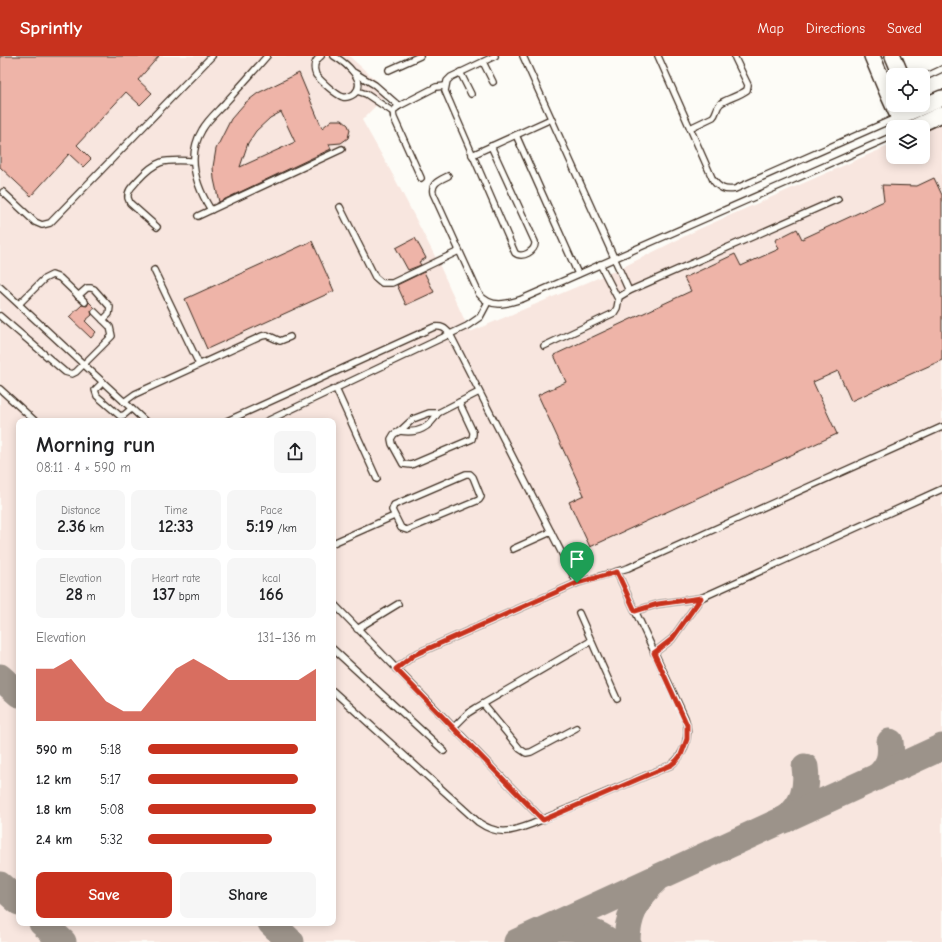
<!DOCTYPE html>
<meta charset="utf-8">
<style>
:root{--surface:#fff;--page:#f6f6f6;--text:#202124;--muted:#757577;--accent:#c8321e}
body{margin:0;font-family:"Comic Neue",sans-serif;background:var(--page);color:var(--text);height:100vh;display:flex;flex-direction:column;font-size:15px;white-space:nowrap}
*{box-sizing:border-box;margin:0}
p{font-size:13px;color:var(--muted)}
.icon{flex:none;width:22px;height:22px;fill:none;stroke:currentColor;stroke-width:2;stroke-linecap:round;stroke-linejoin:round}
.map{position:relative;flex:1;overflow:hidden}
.panel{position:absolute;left:16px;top:362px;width:320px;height:508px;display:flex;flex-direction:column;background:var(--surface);border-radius:8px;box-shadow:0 2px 10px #0003}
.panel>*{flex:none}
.tools{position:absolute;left:886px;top:12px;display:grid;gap:8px}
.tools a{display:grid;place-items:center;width:44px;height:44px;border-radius:8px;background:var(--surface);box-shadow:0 2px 10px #0003;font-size:20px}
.pin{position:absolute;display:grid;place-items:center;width:34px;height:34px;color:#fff;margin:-41px -17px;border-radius:50% 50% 50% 0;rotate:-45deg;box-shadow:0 0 4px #0007}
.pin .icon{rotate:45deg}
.round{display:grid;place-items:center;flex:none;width:42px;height:42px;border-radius:8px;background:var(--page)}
.headline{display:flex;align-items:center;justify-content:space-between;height:68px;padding:0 20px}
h1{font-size:22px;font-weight:700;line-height:30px}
.figures{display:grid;grid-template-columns:repeat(3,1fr);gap:6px;height:68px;padding:4px 20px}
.figures div{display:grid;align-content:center;border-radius:8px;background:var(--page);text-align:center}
.figures b{font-size:17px;font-weight:700}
.figures small{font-size:11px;font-weight:400}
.figures p{font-size:11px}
.chart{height:112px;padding:8px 20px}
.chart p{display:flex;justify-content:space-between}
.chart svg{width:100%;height:72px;margin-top:4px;fill:var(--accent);opacity:.7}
.primary-button{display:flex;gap:8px;margin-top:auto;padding:8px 20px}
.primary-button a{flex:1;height:46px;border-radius:8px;background:var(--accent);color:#fff;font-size:16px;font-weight:700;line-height:46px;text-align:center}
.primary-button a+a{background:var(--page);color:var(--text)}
ul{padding:0 20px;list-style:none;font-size:13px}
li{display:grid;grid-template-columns:64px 48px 1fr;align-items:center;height:30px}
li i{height:10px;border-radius:5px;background:var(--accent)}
header{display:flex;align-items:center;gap:24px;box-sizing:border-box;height:56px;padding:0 20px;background:var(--accent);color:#fff}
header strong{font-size:19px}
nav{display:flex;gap:22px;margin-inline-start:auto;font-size:14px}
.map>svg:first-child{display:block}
.built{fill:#f8e6df;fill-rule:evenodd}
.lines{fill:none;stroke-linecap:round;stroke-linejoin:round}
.taxiway{stroke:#9c938a;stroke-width:27}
.building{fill:#eeb4a8;stroke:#3b2a1e;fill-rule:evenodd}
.lane-casing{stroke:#3b2a1e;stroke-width:8}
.secondary-casing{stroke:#3b2a1e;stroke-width:18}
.lane{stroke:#fdfcf7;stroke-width:5.5}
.secondary{stroke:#fdfcf7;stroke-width:15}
.route-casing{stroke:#fff;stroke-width:8}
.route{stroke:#c8321e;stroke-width:5}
</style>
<header>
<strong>Sprintly</strong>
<nav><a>Map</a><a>Directions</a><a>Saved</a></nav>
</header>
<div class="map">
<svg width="942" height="886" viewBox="0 0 942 886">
<rect width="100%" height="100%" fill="#fdfcf7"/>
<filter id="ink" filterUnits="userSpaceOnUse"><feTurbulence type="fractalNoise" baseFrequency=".025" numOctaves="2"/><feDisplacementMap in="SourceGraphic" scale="8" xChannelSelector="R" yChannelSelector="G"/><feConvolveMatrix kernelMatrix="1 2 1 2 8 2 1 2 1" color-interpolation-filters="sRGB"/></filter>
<g filter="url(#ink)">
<path class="built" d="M0,0h349l40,36 -27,28 32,57 44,85 32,70 149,-63 80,-40 194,-85v13h30v-26l19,-9v820h-942zM19,365h314v502h-314z"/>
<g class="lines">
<g class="taxiway">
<polyline points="0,621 19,638"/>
<path d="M877,721c12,-10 15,-20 13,-35"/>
<path d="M786,763c17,-14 22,-30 19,-52"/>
<polyline points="0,829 19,846"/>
<polyline points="42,867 63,886"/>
<polyline points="271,867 291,886"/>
<path d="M552,872c21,-2 41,1 58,14"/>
<polyline points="517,886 942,691"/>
<path d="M627,886c0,-25 10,-45 28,-61"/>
</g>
</g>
<g class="building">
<polygon points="0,0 159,0 138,24 152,37 140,49 126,36 77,89 91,103 83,111 69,98 31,140 0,111"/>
<path d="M299,17l23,55 10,-8h10l6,5 2,5 -2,8 -7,5 -12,1 2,5 -112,53 -5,-23 -1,-12 3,-18 15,-30 14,-16 13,-10zM281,56l14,30 -55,25 8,-24 8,-12 14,-13z"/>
<polygon points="934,122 942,139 942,304 851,345 838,315 813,326 837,378 590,491 569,446 584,439 538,339 566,326 554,299 691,235 684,222 735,198 741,210 779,193 775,184 797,173 802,183 884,145 882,129 917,130"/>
<polygon points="415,182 426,202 419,206 421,209 408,214 396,192"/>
<polygon points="312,185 334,235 207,293 185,243"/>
<polygon points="424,216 434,236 406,249 397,229"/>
<polygon points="89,246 95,252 91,255 92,259 85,265 96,276 91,282 69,261 82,249 87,250"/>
</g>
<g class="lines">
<defs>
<g id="lane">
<path d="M321,0c-7,5 -8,12 -5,19 5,6 20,20 27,22 4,1 8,-1 11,-3 15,-13 -10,-32 -20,-38"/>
<polyline points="523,0 629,235"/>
<path d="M658,0l55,124c6,8 12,11 22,9l163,-72"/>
<polyline points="483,6 493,26"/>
<polyline points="389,14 420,0"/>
<polyline points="460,16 471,38"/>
<polyline points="355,17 375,29 399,50"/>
<polyline points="923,22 942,13"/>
<polyline points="357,35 366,38 393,56"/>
<path d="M690,72l23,-11c4,-4 3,-10 8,-14 8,-5 18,-7 26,-13l1,-5 -13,-27"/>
<polyline points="516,79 578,218"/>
<path d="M491,90l44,96c1,9 -13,17 -20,11l-70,-162 2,-10 4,-4 44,-21"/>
<polyline points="472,99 551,63"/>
<path d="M448,120c-8,4 -17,7 -15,17l46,101c12,15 28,10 43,5l371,-163"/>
<path d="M421,122l-27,-60c-2,-6 0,-9 5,-12l37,-19 9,-1"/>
<polyline points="3,136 35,166 42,169 50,167 212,0"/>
<polyline points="340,151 375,221 382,227 392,227 459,195"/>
<path d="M211,154c-15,-24 -25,-53 -9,-80 6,-11 16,-19 24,-28 14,-15 28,-31 41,-46"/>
<polyline points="198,160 342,93"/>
<path d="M157,171l-27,-24 -2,-5c-1,-8 5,-12 10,-18 20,-22 27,-20 55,-19"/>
<polyline points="600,208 618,243"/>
<polyline points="154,214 199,308"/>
<polyline points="0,231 145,365"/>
<polyline points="78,240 87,232 91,232 94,233 110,251 109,258 103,264"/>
<polyline points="19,248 44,223 52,219 60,222 85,246"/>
<polyline points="0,260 65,316 72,318 76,316 112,280 110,271 95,256"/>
<polyline points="544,290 614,257 617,252 619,241 629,235 838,143"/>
<polyline points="103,326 95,334 97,340 120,360 124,359 131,353"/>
<polyline points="0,333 35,365"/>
<polyline points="336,333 377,423"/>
<polyline points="124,346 135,338 262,280 267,279 280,285 290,281"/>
<polyline points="459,346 473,376 473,378 472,383 411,409 403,408 392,388 391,383 394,378 400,375 413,363 429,357 438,357 479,336"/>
<path d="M227,365l207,-94c8,-1 11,1 16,7l127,249"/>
<polyline points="267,365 467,270 480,261 488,246"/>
<path d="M400,375c18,3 29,-3 38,-18"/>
<polygon points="466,418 470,418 473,421 481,441 479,444 407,474 401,472 392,454 394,449"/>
<polyline points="333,487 394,460"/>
<polyline points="513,493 551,476"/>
<polyline points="333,547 543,764"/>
<polyline points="635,555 658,548 701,542 942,433"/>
<polyline points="579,557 617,643"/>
<polyline points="357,573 398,548"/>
<polyline points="333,593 444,695"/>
<polyline points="654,597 672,583 701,542"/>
<polyline points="396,613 414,599 425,594 577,527 628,512 942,371"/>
<path d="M333,635l145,131c20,14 33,10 54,2l139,-59c14,-10 20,-31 14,-47l-68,-146"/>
<polyline points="483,648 520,693 526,697 531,696 576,672"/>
<polyline points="453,672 468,657 476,652 591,585"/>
</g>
<g id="secondary">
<polyline points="872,0 888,38 903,71"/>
<polyline points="893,0 901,19"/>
<polyline points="898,61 942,42"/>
<polyline points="914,71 942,58"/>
</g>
</defs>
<use href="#lane" class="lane-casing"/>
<use href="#secondary" class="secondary-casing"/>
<use href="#lane" class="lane"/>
<use href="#secondary" class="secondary"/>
</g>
</g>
<g class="lines" filter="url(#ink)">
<defs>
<polygon id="route" points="617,516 635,555 658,548 701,542 672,583 654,597 687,669 687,683 681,699 676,705 671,709 543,764 396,613 414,599 425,594 577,527"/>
</defs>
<use href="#route" class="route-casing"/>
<use href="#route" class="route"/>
</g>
</svg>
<div class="tools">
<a><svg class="icon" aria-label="locate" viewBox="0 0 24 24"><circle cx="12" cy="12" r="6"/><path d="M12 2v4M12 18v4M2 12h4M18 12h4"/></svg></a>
<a><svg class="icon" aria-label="layers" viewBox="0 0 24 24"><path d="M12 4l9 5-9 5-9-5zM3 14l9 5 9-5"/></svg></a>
</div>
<div class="pin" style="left:577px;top:527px;background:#1e9e55"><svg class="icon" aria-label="arrive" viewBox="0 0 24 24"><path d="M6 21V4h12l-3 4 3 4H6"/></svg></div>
<section class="panel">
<div class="headline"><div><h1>Morning run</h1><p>08:11 · 4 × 590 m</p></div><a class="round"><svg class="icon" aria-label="share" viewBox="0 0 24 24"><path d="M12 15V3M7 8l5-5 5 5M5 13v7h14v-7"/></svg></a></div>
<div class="figures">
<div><p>Distance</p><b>2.36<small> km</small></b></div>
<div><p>Time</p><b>12:33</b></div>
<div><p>Pace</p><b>5:19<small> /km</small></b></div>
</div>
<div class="figures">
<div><p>Elevation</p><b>28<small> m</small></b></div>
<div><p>Heart rate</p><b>137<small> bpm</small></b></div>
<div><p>kcal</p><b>166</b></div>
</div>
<div class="chart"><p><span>Elevation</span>131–136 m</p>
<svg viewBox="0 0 160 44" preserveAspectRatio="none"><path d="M0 44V12L10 12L20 6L30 19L40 32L50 38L60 38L70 25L80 12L90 6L100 12L110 19L120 19L130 19L140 19L150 19L160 12V44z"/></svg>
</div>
<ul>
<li><b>590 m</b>5:18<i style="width:89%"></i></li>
<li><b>1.2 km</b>5:17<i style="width:89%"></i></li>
<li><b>1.8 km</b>5:08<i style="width:100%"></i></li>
<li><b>2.4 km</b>5:32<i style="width:74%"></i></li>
</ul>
<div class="primary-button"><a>Save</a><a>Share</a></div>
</section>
</div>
